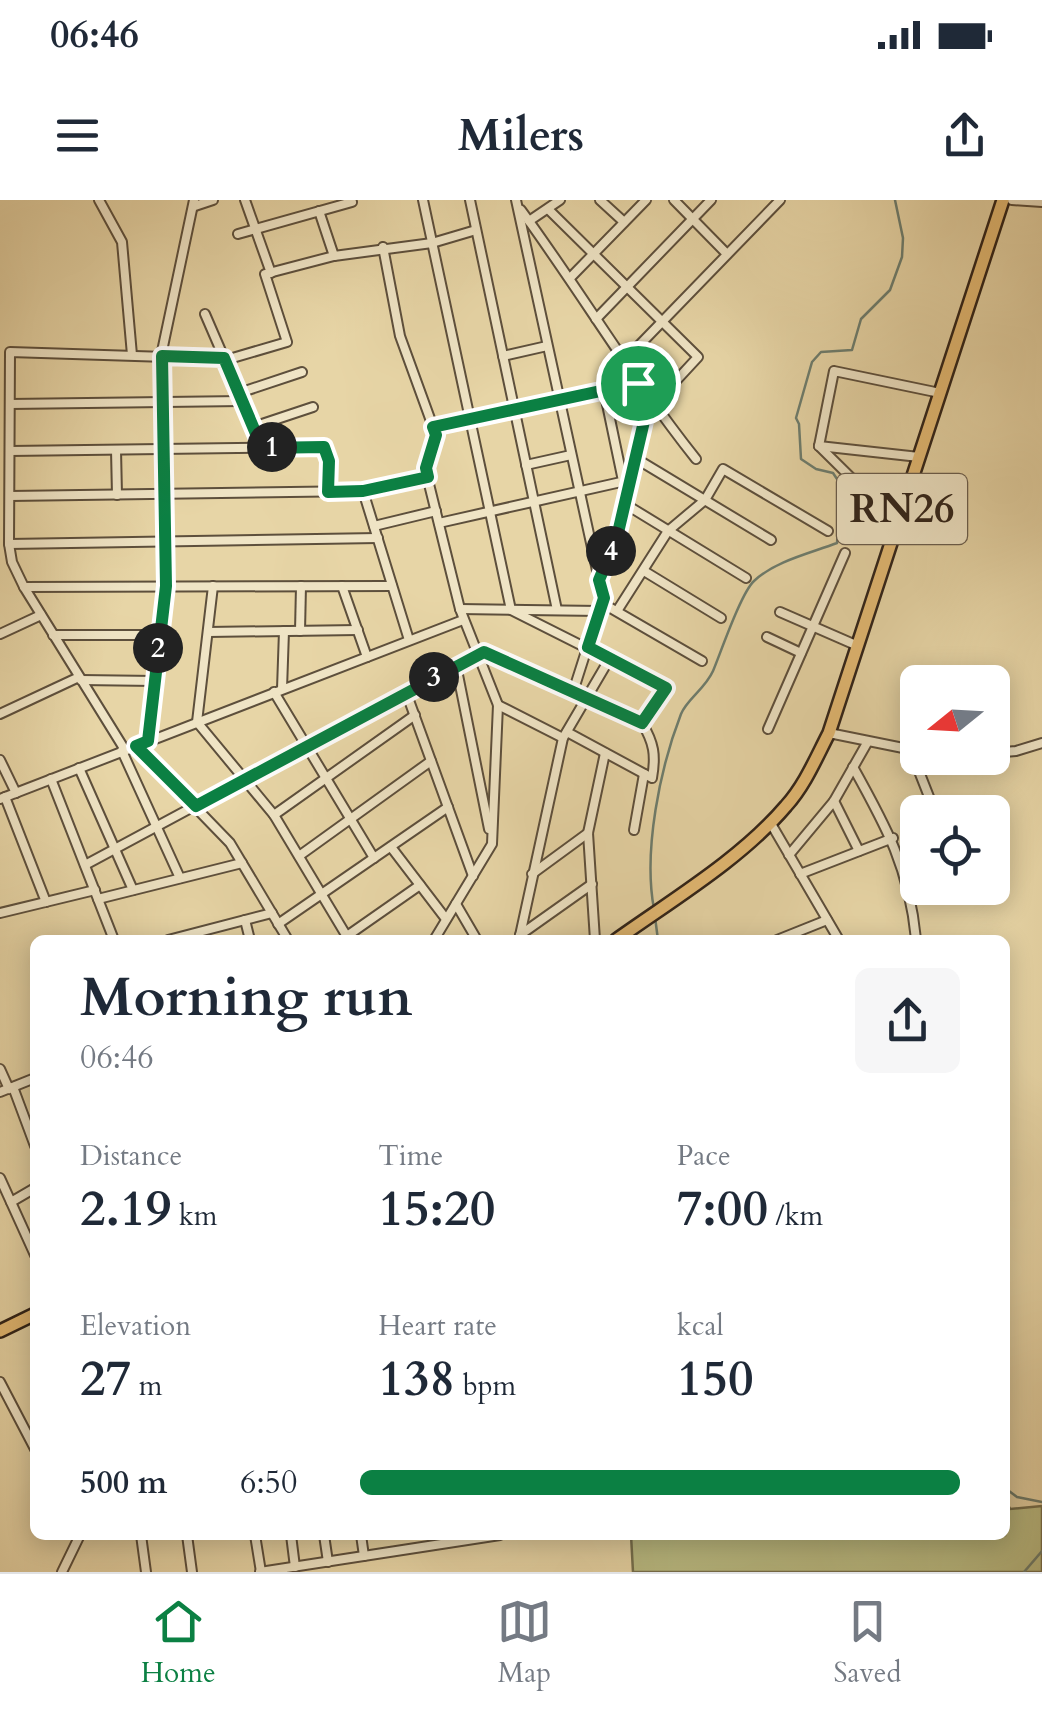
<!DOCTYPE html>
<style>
:root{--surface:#fff;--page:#f6f6f7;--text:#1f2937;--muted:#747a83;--line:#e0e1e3;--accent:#0b8043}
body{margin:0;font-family:Cardo,serif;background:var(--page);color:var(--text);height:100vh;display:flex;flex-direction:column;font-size:38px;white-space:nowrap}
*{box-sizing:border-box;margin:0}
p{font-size:32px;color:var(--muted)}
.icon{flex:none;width:55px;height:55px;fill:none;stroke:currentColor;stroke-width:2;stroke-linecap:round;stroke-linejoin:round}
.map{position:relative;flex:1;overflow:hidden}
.details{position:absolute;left:30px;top:735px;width:980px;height:605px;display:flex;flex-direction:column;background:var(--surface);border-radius:15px;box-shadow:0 5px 25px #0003}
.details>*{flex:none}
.needle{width:65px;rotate:252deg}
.tools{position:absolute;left:900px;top:465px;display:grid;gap:20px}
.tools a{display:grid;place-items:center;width:110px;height:110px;border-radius:15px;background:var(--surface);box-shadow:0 5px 25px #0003;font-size:50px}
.pin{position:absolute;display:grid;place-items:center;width:85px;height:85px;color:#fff;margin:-42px;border:5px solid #fff;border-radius:50%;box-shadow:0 2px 10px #0007}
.km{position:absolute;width:50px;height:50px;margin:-25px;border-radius:50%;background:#222;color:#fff;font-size:28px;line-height:50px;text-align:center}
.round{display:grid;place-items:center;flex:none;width:105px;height:105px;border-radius:15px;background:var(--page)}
.summary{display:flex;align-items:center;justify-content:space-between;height:170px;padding:0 50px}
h1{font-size:55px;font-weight:600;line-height:75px}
.metrics{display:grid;grid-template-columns:repeat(3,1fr);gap:15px;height:170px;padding:10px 50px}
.metrics div{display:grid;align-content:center}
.metrics b{font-size:50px;font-weight:600}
.metrics small{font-size:28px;font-weight:400}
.metrics p{font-size:28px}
ul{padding:0 50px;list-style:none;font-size:32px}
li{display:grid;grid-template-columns:160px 120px 1fr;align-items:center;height:75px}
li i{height:25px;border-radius:12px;background:var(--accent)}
.status{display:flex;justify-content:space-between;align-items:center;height:70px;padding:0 50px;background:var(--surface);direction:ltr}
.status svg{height:28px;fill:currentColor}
header{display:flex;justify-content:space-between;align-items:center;height:130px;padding:0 50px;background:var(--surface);font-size:45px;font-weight:600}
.menu{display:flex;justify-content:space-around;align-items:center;height:140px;border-top:2px solid var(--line);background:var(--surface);font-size:28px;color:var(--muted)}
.menu a{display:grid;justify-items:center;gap:5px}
.menu .active{color:var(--accent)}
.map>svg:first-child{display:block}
.green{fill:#b9bc84;stroke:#746f4e;stroke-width:2.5}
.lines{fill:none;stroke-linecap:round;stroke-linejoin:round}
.stream{stroke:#6d7d6e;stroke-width:2.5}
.street-casing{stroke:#5d4f3c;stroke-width:12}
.primary-casing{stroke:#2f2218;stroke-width:16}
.street{stroke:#efe4c5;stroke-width:8}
.primary{stroke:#e4ba73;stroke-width:11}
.route-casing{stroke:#fff;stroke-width:20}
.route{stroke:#0b8043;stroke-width:12}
.labels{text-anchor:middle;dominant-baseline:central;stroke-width:10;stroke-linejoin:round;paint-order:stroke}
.shield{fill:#efe4c5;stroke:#695c4c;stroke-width:2.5}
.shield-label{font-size:40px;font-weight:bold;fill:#2f2218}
</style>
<div class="status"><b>06:46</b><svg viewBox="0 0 49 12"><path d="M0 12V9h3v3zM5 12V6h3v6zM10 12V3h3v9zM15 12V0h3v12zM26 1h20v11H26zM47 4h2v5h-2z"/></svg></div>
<header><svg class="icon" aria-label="menu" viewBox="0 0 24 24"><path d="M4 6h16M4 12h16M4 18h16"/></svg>Milers<svg class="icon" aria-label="share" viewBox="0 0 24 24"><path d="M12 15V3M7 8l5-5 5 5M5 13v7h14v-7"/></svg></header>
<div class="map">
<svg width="1042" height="1372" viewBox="0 0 1042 1372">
<rect width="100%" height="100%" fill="#e7d5a6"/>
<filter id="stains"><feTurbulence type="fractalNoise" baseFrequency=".002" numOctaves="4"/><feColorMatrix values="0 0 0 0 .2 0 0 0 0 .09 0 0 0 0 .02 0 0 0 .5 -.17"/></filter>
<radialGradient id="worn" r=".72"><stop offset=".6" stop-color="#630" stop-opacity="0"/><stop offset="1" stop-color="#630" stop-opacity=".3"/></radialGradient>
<polygon class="green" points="1005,1298 1010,1309 1042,1306 1042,1372 633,1372 631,1335 1005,1335"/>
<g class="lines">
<g class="stream">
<path d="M654,709c-11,-58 6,-141 27,-195 6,-15 24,-25 32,-43 8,-19 28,-78 41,-90 21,-20 57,-28 83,-38l4,-58 -8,-12 -17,-4 -15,-10 -2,-35 -3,-6 16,-56 9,-10 31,-2 9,-31 29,-29 12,-33 1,-19 -8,-38"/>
<polyline points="655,717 658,740"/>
<polyline points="1005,1288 1017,1297 1042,1302"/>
<polyline points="1024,1372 1042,1351"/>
</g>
<defs>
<g id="street">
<polyline points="99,0 122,42 132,155"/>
<polyline points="245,0 271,73"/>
<path d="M423,0l88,410 155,78 -24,35c12,20 14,32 10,55l-85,-46"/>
<polyline points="470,0 557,410"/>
<polyline points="516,0 603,398 573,492"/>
<polyline points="600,0 624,22"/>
<polyline points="674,0 727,54"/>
<polyline points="1012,0 1042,2"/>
<polyline points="195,6 213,0"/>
<polyline points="548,9 698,157 660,198 649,200"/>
<path d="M521,10c60,82 112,170 175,249"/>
<polyline points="319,11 334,56"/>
<polyline points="529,21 560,0"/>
<polyline points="238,34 352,2"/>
<polyline points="383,47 400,136 436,235 425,268 460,409 498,505 492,644 434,740"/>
<polyline points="570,78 646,0"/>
<polyline points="205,114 263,248"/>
<polyline points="596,119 711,0"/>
<polyline points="503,156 547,146"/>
<polyline points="624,161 780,0"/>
<polyline points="604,190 623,281"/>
<polyline points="239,193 302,172"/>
<polyline points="10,204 242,201"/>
<polyline points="253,227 313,207"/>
<polyline points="433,227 638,183"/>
<polyline points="819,246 834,171 940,193"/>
<polyline points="819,246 898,324"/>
<polyline points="819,246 919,257"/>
<polyline points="116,250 117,295"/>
<polyline points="10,251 324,247 329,261 328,292"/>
<polyline points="635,258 771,340"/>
<polyline points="526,265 571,255"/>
<polyline points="363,291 409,440"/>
<polyline points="10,296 363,291 428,277"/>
<polyline points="625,304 746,378"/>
<polyline points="439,323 630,280"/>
<polyline points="374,326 436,311"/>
<polyline points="9,344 378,338"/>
<polyline points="644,371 721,418"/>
<polyline points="600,378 617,337 649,200"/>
<polyline points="213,386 197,522 274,615 349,740"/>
<polyline points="342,386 367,457"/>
<polyline points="24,387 392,386"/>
<polyline points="602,403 702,461"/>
<polyline points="460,409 600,411"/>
<polyline points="617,411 668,331 705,300 723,269 828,331"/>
<polyline points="780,412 858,446"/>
<polyline points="300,431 301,386"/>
<polyline points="208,432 358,430"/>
<polyline points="0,434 41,415"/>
<polyline points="53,435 160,435"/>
<polyline points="767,437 801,453"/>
<polyline points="456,465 489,629"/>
<polyline points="81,480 155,481"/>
<polyline points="282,489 284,431"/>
<polyline points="274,492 374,658"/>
<polyline points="406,492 473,676"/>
<polyline points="498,505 563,538"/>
<polyline points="0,514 79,477"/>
<polyline points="768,529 845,353"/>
<polyline points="829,533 918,551"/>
<polyline points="148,541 165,386 161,156 194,0"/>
<polyline points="136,546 230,643 288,740"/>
<polyline points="125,550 24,387 12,362 9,344 10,152 229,159 287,142 265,74 334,56 432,43 476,30"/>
<polyline points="122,551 180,678"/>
<polyline points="911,551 935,612"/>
<polyline points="992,553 1016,551 1042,543"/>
<polyline points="0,560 16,593"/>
<path d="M853,567c34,61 56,101 63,172"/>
<polyline points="79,568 133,690"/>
<polyline points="51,579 114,740"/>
<polyline points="5,597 46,702"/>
<polyline points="0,599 463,420"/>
<polyline points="834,601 859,651"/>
<polyline points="274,615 415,515"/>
<polyline points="770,622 839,740"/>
<polyline points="634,630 644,574"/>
<polyline points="391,647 446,719"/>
<polyline points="789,655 834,601 867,543"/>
<polyline points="299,656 431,561"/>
<polyline points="85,665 477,454 484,452 642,523"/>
<polyline points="532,674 588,633"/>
<polyline points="800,674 893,638"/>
<polyline points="98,699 242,663"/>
<polyline points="456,704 477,740"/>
<polyline points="0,713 95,690"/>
<polyline points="245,720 250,740"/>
<polyline points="278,724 448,607"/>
<polyline points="520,735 592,684"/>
<polyline points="347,736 420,685"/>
<polyline points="168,740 272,713"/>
<polyline points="519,740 563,538 610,458"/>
<polyline points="595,740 588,633 605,553"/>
<polyline points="777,740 827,720"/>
<polyline points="0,869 9,889"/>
<polyline points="13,887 35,946"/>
<polyline points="0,892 35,878"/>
<polyline points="0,978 35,1055"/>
<polyline points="11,1002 35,988"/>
<polyline points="0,1182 35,1249"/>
<polyline points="141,1335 146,1372"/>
<polyline points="187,1335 192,1372"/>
<polyline points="255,1335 261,1372"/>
<polyline points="291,1335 295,1367"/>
<polyline points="324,1335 328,1362"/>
<polyline points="361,1335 364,1356"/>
<polyline points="62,1372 80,1335"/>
<polyline points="260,1372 500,1335"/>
</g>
<g id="primary">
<path d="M616,740c56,-40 125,-81 170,-134 19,-21 30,-48 43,-73l174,-533"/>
<polyline points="0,1131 35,1114"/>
</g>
</defs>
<use href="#street" class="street-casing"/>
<use href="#primary" class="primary-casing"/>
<use href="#street" class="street"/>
<use href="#primary" class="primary"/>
</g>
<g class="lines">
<defs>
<polygon id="route" points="162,156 224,158 262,248 324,247 329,261 328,292 363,291 428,277 426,268 436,235 433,227 638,183 649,200 617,337 599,380 604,398 588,447 666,488 642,523 484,452 196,606 136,546 148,541 166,386"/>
</defs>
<use href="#route" class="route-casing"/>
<use href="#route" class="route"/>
</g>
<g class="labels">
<rect class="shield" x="837" y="274" width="130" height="70" rx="8"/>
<g class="shield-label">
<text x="902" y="309">RN26</text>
</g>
</g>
<rect width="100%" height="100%" filter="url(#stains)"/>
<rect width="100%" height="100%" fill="url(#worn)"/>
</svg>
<div class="tools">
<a><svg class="needle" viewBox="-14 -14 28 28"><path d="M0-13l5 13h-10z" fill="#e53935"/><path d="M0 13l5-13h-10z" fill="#747a83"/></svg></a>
<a><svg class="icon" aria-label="locate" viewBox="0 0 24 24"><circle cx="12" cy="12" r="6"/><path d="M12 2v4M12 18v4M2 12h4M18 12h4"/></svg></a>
</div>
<div class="pin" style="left:638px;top:183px;background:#1e9e55"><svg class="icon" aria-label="arrive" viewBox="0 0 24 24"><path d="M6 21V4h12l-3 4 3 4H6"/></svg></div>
<b class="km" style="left:272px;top:247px">1</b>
<b class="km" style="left:158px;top:448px">2</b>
<b class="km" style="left:434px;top:477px">3</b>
<b class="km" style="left:611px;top:351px">4</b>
<section class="details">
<div class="summary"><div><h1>Morning run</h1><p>06:46</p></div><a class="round"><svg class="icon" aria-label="share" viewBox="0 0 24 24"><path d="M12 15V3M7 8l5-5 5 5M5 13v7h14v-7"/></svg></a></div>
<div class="metrics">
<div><p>Distance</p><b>2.19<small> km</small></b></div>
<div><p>Time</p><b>15:20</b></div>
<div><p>Pace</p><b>7:00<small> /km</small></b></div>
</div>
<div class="metrics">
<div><p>Elevation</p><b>27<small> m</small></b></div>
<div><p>Heart rate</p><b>138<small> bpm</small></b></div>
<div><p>kcal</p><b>150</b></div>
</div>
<ul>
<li><b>500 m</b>6:50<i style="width:100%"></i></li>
</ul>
</section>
</div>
<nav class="menu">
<a class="active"><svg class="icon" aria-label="home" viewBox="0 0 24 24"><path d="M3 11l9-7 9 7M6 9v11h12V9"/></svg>Home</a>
<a><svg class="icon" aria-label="map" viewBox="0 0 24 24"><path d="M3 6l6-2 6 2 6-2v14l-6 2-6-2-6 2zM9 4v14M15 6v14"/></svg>Map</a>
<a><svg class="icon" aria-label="saved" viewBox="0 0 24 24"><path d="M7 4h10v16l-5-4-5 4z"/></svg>Saved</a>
</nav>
